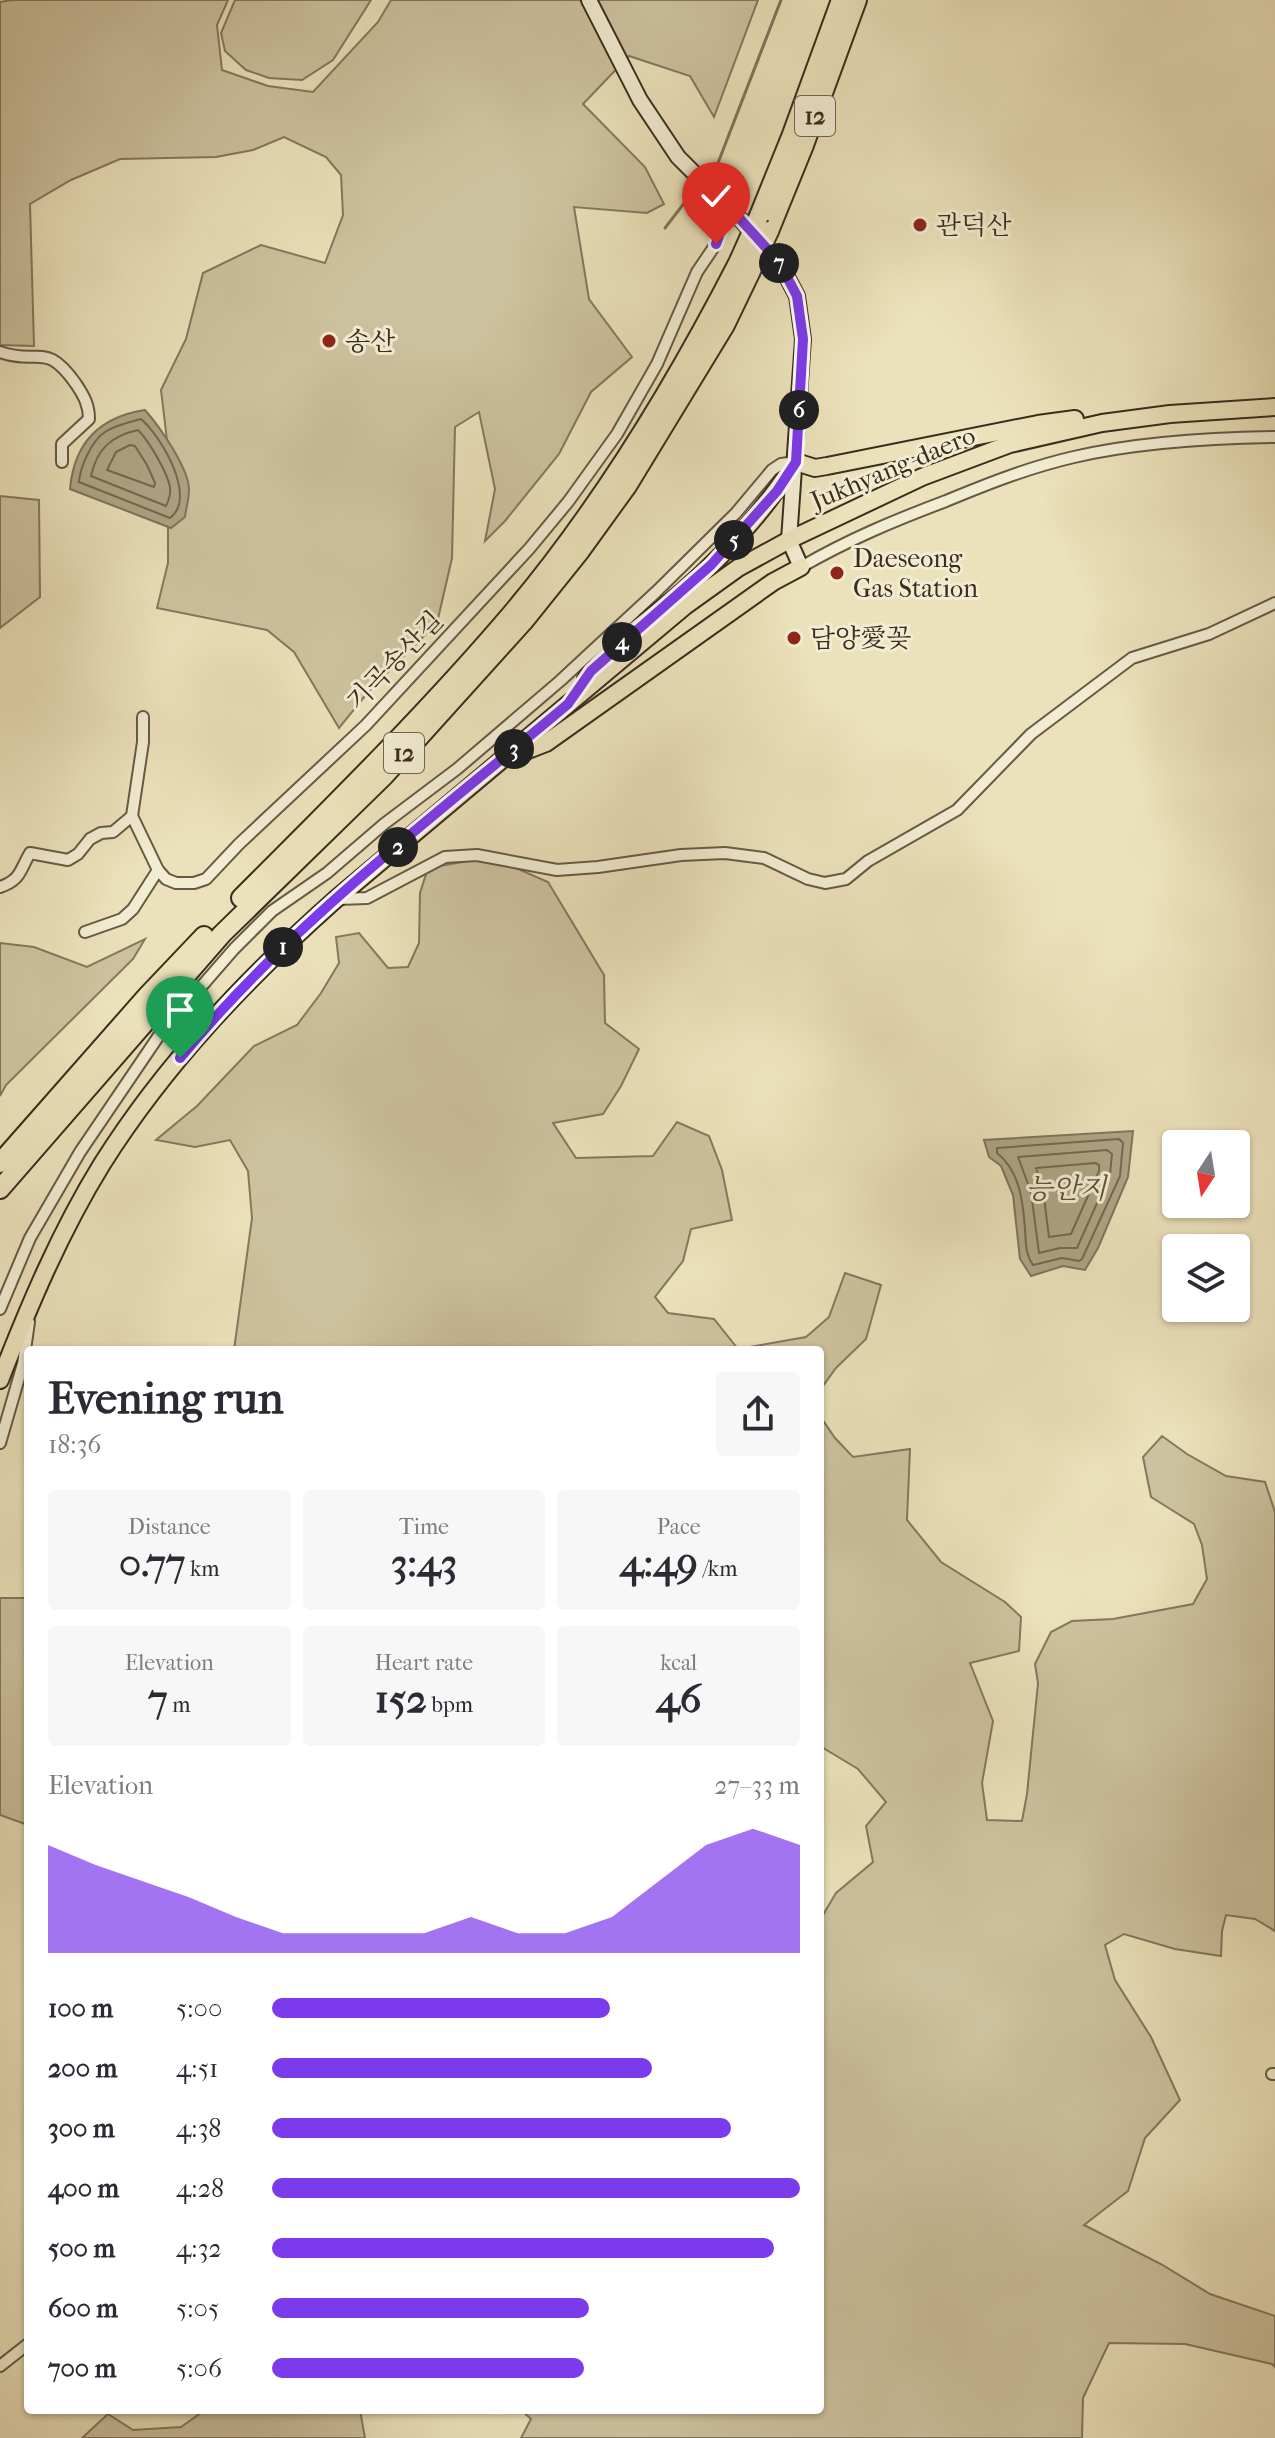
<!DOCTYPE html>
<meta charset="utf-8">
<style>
:root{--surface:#fff;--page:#f7f7f7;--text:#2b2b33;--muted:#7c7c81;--accent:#7c3aed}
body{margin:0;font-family:"IM FELL French Canon","Noto Serif KR",serif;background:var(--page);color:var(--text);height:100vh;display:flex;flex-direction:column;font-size:30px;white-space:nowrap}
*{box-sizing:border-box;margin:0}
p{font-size:26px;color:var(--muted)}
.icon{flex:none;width:44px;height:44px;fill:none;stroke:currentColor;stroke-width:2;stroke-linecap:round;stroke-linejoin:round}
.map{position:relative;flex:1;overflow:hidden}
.panel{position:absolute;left:24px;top:1346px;width:800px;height:1068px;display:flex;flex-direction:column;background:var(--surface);border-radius:8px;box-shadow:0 2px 6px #0004}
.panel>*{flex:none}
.needle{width:52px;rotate:192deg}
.controls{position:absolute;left:1162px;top:1130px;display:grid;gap:16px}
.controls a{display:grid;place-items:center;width:88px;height:88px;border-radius:8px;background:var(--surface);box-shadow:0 2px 6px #0004;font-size:40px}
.pin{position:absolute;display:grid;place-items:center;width:68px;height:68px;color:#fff;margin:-82px -34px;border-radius:50% 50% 50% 0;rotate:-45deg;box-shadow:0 0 8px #0007}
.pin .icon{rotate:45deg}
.km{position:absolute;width:40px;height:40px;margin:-20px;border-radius:50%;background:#222;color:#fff;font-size:22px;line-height:40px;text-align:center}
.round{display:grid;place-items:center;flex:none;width:84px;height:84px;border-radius:8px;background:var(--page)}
.summary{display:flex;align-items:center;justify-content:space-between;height:136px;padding:0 24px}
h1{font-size:44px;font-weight:700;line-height:60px}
.stats{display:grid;grid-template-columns:repeat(3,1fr);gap:12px;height:136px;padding:8px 24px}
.stats div{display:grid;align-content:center;border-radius:8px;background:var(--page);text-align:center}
.stats b{font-size:40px;font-weight:700}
.stats small{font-size:22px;font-weight:400}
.stats p{font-size:22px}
.chart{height:224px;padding:16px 24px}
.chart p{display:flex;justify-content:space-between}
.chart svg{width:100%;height:144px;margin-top:8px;fill:var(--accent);opacity:.7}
ul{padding:0 24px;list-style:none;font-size:26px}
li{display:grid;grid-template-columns:128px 96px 1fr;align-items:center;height:60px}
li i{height:20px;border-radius:10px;background:var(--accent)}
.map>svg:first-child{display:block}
.green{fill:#cdc29f;stroke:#83785e;stroke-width:2}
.water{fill:#aea485;stroke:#7f745b;stroke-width:2}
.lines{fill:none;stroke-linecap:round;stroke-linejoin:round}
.shore{stroke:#746851;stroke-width:2}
.stream{stroke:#7f745b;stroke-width:3}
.street-casing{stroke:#665a44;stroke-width:14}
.secondary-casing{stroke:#392d1d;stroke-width:18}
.primary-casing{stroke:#392d1d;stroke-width:20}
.highway-casing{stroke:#392d1d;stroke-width:22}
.street{stroke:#f2ecd2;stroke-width:10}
.secondary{stroke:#f2ecd2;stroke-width:14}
.primary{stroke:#ebe1ba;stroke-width:16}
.highway{stroke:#ebe1ba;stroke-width:18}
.highway-bridge-casing{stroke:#392d1d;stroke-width:22;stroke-linecap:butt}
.highway-bridge{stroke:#ebe1ba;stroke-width:18}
.route-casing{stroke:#fff;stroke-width:16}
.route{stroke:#7c3aed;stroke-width:10}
.poi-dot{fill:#8f2418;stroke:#f2ecd2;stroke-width:3}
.labels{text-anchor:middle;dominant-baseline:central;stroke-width:6;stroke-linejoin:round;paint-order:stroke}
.shield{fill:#f2ecd2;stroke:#706653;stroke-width:2}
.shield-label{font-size:24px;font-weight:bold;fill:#392d1d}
.poi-label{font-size:26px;fill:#392d1d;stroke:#f2ecd2;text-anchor:start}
.street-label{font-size:26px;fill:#392d1d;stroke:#f2ecd2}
.water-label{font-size:28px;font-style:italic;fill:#5c513c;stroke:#f2ecd2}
</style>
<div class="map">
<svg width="1275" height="2438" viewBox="0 0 1275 2438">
<rect width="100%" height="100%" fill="#ebe1ba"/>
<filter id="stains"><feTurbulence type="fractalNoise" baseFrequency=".0025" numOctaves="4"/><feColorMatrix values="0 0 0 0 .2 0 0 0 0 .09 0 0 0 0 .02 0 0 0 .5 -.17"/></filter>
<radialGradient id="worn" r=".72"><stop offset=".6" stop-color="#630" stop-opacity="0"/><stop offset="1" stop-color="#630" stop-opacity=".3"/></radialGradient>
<g class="green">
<polygon points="12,0 228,0 217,25 222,70 268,86 313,92 378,22 391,0 758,0 714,117 690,76 629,56 583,104 645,167 664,204 647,213 574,207 589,299 632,357 591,392 559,454 505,521 485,541 495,489 479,412 455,427 452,558 437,623 369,691 339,728 294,652 267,630 157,608 168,563 168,449 161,390 186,339 203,273 261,245 325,263 343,215 341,175 326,157 284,137 253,150 216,157 120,159 71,180 30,204 34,346 0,345 0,2"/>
<polygon points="235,0 371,0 333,60 302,80 269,78 246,70 225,51 221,33"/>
<polygon points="0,496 39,500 40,597 0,628"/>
<polygon points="474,860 516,868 548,882 604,975 605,1023 639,1049 621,1086 603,1114 553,1123 576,1158 653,1156 677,1122 709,1136 722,1170 732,1220 691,1229 683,1261 655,1297 668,1313 714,1319 738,1349 806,1337 829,1317 845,1273 881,1285 866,1339 836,1368 820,1390 820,1350 234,1350 252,1218 248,1171 230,1140 195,1147 156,1140 197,1106 254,1046 297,1025 321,993 339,963 336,937 359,933 388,968 408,967 419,943 420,893 428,868"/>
<polygon points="145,939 133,959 6,1085 0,1096 0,943 34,947 87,967"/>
<polygon points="820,1416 835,1438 853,1457 910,1449 907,1520 941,1562 1005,1602 1021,1617 1019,1651 970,1663 993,1721 982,1783 987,1820 1022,1821 1027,1794 1038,1683 1035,1664 1051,1632 1072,1621 1113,1619 1193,1604 1207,1579 1202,1545 1194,1524 1151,1497 1143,1457 1162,1436 1187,1454 1226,1476 1265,1482 1275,1512 1275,1931 1255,1919 1226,1915 1222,1931 1221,1956 1175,1949 1124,1934 1105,1945 1115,1980 1151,2037 1180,2100 1145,2138 1128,2191 1084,2225 1161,2264 1210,2294 1275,2316 1275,2367 1272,2364 1185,2344 1109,2343 1083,2398 1082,2438 521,2438 531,2419 521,2410 820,2410 820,1920 836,1893 873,1862 866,1826 886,1802 858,1769 820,1746"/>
<polygon points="0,1598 28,1598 28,1825 0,1815"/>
<polygon points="205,2410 360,2410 365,2438 82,2438 108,2414 133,2430 181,2427"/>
</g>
<g class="water">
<path d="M145,410c14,16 44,58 44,80 0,9 -3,18 -4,27l-14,11 -101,-39c4,-46 29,-72 75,-79z"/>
<polygon points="1133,1131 1128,1177 1098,1248 1085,1270 1063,1266 1031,1276 1020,1259 1013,1195 1001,1166 989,1157 984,1140"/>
</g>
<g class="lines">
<g class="shore">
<path d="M141,419c19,16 57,78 29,99l-91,-36c1,-15 13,-42 26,-50 10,-7 25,-10 36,-13z"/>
<path d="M138,430c11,11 29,42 32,57 1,7 -1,13 -4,19l-75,-30c6,-27 20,-40 47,-46z"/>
<polygon points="130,445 135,446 147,465 155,483 154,487 107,470 116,452"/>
<path d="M1119,1139l4,4 -3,33 -38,83 -3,2 -17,-3 -29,7c-8,-11 -7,-23 -8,-36 -2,-27 -5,-58 -28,-76v-5z"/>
<polygon points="1107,1150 1112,1154 1110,1174 1077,1248 1060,1248 1039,1253 1031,1192 1018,1157"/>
<polygon points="1095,1163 1099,1165 1099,1171 1071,1234 1049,1237 1043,1190 1036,1168"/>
</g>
<g class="stream">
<polyline points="718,163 781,0"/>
<polyline points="665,228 692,193"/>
</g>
<defs>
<g id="street">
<path d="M0,352c39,14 45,-12 76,32 8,12 13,21 13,35l-27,25v18"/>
<path d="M801,567c49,-28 92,-46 145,-66 41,-17 84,-34 128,-44 65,-15 134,-19 201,-20"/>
<polyline points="132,816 143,742 143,717"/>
<path d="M0,887c21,-7 20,-17 30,-34l38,7 10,-6 12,-15 11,-6 12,-1 19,-16 26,54 8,9 10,4h18l12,-4 33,-35 127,-119 163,-176 39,-47 49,-68 40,-70 40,-92 19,-28 12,-34"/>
<polyline points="338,899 367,898 445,857 477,855 557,870 598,867 681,855 725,853 764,858 808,879 825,883 846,879 868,861 957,810 1031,734 1132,658 1209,634 1275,603"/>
<polyline points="85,932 122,919 133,909 158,870"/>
<polyline points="0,1309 30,1238 80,1152 160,1034 234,949 272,911 327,873 384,824 457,769 560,681 656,592 736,513 772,470 781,464 796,462"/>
<polyline points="0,1443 23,1364 29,1322"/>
<polyline points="1272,2074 1275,2074"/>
<polyline points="0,2366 28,2344"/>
</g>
<polyline id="secondary" points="589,0 640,100 678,157 741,220 779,262 797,296 803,339 789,540 801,567"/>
<g id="primary">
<path d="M586,679c24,-35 65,-59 96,-87 43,-37 83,-83 114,-130l19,6 12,-2 211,-42 37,-5"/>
<polyline points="515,755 546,743 773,582 801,567"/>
<path d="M0,1380c29,-74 60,-148 102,-216 63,-100 145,-186 234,-265l349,-293 53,-38 51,-28 133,-63 88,-33 92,-21 68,-9 105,-7"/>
</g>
<g id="highway">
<polyline points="759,216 791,137 841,0"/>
<polyline points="769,231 804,145 857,0"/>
<path d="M241,898c93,-93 187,-186 272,-286 90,-107 163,-228 226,-351"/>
<polyline points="0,1163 147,996 204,936"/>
<polyline points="0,1189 222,934 384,776 523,622 580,551 627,486 725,325 750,273"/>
</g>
</defs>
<use href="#street" class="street-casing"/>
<use href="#secondary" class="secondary-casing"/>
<use href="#primary" class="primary-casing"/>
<use href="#highway" class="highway-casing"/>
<use href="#street" class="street"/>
<use href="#secondary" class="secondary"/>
<use href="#primary" class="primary"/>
<use href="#highway" class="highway"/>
<defs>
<g id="highway-bridge">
<polyline points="739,261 759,216"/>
<polyline points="750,273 769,231"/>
</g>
</defs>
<use href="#highway-bridge" class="highway-bridge-casing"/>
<use href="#highway-bridge" class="highway-bridge"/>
</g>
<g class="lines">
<defs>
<path id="route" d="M180,1058c111,-135 254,-241 388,-354l23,-33 120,-106 66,-74 19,-29 7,-123 -6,-43 -18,-34 -38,-42 -13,-10 -12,34"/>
</defs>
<use href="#route" class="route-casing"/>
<use href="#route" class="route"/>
</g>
<g class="poi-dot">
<circle cx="920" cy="225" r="8"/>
<circle cx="329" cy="341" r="8"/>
<circle cx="837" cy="573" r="8"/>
<circle cx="794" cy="638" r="8"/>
</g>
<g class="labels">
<g class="shield">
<rect x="795" y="96" width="40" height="40" rx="6"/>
<rect x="384" y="733" width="40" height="40" rx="6"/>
</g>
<g class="shield-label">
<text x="815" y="116">12</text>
<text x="404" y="753">12</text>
</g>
<g class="poi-label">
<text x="936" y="225">관덕산</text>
<text x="345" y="341">송산</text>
<text x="853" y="558">Daeseong<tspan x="853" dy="30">Gas Station</tspan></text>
<text x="810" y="638">담양愛꽂</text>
</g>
<g class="street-label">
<text transform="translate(893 468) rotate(-23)">Jukhyang-daero</text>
<text transform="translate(395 661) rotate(-46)">기곡송산길</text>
</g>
<g class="water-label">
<text x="1066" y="1188">능안지</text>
</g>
</g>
<rect width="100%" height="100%" filter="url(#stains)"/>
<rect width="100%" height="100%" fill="url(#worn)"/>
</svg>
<div class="controls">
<a><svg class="needle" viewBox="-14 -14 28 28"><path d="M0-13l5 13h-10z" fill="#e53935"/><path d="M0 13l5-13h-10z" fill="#7c7c81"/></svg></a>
<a><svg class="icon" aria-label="layers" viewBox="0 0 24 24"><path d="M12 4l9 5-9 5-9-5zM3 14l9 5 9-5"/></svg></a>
</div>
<div class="pin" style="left:180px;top:1058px;background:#1e9e55"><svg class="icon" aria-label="arrive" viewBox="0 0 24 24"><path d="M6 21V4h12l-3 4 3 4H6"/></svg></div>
<div class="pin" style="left:716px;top:244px;background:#d93025"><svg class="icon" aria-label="check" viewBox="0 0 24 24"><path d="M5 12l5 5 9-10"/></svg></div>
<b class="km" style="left:283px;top:947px">1</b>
<b class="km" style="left:398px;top:847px">2</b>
<b class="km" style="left:514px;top:749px">3</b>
<b class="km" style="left:622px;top:642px">4</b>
<b class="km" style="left:734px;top:540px">5</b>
<b class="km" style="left:799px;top:410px">6</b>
<b class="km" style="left:779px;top:263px">7</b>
<section class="panel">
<div class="summary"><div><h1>Evening run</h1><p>18:36</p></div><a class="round"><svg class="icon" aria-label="share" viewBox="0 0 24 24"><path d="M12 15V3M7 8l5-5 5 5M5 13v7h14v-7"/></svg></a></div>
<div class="stats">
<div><p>Distance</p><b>0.77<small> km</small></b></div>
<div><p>Time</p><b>3:43</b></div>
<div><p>Pace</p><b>4:49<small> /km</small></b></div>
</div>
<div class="stats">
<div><p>Elevation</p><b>7<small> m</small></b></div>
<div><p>Heart rate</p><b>152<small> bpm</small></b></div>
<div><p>kcal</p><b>46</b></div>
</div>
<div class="chart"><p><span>Elevation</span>27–33 m</p>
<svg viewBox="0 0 160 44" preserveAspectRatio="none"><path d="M0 44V11L10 17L20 22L30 27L40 33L50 38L60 38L70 38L80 38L90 33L100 38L110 38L120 33L130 22L140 11L150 6L160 11V44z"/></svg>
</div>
<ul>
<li><b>100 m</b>5:00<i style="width:64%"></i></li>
<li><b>200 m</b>4:51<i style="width:72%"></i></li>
<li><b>300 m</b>4:38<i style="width:87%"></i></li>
<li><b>400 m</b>4:28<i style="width:100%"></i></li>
<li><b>500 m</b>4:32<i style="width:95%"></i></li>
<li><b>600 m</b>5:05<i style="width:60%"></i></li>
<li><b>700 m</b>5:06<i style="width:59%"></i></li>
</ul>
</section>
</div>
